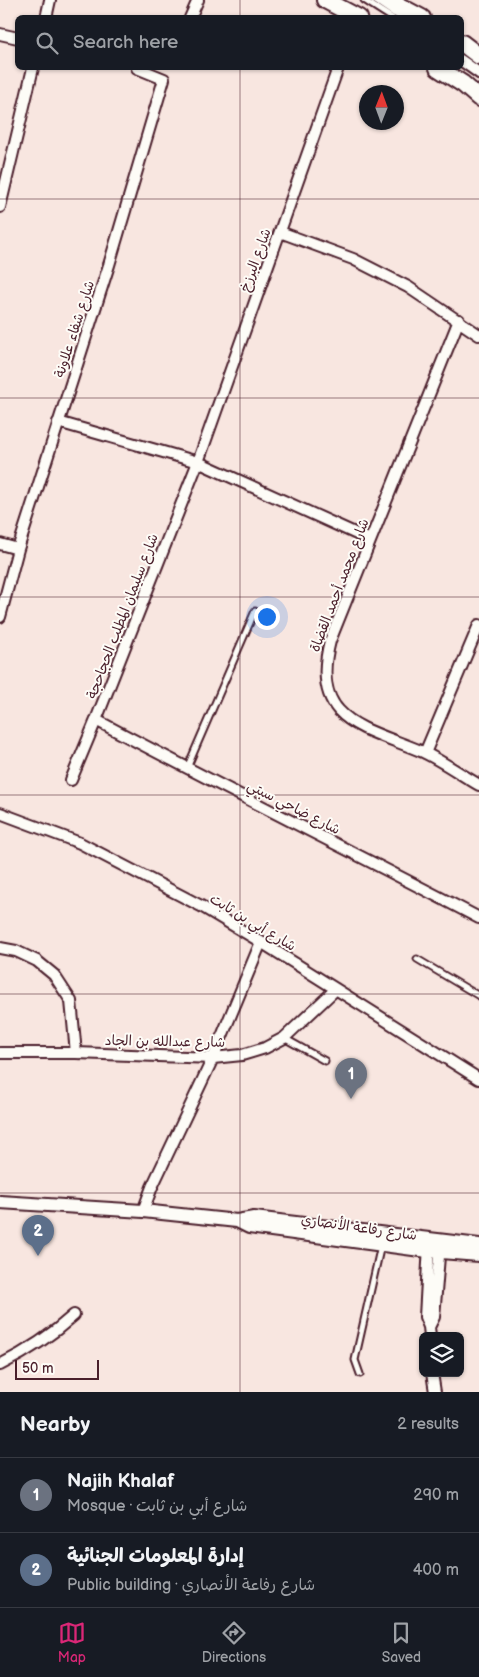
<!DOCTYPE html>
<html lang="en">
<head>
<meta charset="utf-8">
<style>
	body { margin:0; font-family:"Balsamiq Sans","Playpen Sans Arabic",sans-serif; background:#242831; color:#f1f3f6 }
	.controls { position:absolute; right:15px; bottom:15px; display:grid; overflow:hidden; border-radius:8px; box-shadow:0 1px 4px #0004 }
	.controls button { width:45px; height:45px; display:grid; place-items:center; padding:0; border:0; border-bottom:1px solid #363941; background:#171b24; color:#f1f3f6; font:25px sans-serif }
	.compass { position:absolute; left:359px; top:85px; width:45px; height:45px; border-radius:50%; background:#171b24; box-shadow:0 1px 4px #0004; rotate:1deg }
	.scale { position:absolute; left:15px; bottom:12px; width:84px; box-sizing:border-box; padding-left:5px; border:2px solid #4a1f2b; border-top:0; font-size:14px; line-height:18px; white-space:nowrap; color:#4a1f2b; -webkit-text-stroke:4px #fdfcf7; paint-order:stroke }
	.you { position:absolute; left:266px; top:616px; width:18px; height:18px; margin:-12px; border:4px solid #fff; border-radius:50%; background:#1a73e8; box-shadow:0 0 0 8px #1a73e833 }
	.badge { display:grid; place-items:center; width:32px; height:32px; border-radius:50%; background:#db2777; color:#fff; font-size:16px; font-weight:700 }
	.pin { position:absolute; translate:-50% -41px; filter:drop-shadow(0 1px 2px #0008) }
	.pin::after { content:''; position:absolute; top:26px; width:18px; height:15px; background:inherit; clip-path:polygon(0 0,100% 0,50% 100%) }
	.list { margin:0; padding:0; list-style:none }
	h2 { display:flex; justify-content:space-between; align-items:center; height:65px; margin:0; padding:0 20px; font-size:21px }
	h2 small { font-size:16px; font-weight:400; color:#9ea1a6 }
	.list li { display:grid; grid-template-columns:32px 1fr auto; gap:15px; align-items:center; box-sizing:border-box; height:75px; padding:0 20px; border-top:1px solid #363941 }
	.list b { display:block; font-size:19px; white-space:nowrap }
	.list p { margin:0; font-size:16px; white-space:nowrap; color:#9ea1a6 }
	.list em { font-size:16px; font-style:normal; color:#9ea1a6 }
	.icon { flex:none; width:28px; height:28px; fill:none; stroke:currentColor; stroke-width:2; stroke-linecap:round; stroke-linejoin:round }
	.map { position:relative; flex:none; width:479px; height:1392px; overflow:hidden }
	.search { position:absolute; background:#171b24; box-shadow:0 1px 4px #0004; left:15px; right:15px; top:15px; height:55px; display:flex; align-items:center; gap:12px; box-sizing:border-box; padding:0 18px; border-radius:8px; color:#9ea1a6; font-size:19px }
	.sheet { height:215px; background:#171b24 }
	nav { display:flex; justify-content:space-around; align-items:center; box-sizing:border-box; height:70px; border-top:1px solid #363941; background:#171b24; font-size:14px; color:#9ea1a6 }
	nav a { display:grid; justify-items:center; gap:2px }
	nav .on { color:#db2777 }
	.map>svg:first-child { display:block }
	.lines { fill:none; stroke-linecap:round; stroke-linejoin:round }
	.service-casing { stroke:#4a1f2b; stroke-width:9 }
	.minor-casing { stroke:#4a1f2b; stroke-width:14 }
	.tertiary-casing { stroke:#4a1f2b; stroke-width:16 }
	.primary-casing { stroke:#4a1f2b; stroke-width:20 }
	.service { stroke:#fdfcf7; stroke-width:5 }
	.minor { stroke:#fdfcf7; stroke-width:10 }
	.tertiary { stroke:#fdfcf7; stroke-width:12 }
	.primary { stroke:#fdfcf7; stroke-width:16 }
	.grid { fill:none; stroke:#4a1f2b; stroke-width:1; stroke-opacity:0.55 }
	.labels { text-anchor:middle; stroke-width:4; stroke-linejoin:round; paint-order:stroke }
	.street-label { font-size:14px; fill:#4a1f2b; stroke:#fdfcf7 }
</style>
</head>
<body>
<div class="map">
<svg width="479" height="1392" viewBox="0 0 479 1392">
	<rect width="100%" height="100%" fill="#f8e6e0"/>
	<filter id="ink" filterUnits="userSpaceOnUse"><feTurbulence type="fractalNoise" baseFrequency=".02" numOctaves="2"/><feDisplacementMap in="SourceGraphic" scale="10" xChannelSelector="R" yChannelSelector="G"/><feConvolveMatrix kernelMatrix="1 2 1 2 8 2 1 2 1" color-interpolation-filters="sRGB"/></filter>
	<g filter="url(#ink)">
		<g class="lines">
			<defs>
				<path id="service" d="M364,0l28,18
					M374,0l27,18
					M462,58l17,12
					M462,64l17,12
					M187,768l68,-157
					M417,959l62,37
					M284,1038l41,23
					M360,1374l-5,-14 26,-115"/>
				<path id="minor" d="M46,18l4,-18
					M190,18l8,-18
					M0,34l18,4
					M0,207l33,-139
					M280,232l73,27 55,28 71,48
					M459,320l-129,321c-21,81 34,86 93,111 19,9 37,22 56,33
					M58,422l140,40 172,78
					M0,544l18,5
					M0,617l18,-68 91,-284 55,-186 -27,-11
					M96,720c127,68 256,131 383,198
					M425,753l54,-128
					M71,780l25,-60 102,-258 140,-394
					M0,813l80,30 121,63 60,36 218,137
					M0,948l16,3 21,10 17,14 17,26 5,52
					M0,1053h76l137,5 29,-3 23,-7 19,-10 52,-49
					M143,1211l9,-24 61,-129 48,-116
					M429,1245l-4,72 4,10 1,9
					M429,1327l5,-10 6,-73
					M0,1365c26,-13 52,-30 74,-50
					M432,1373l3,19"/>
				<path id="tertiary" d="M0,1202l143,9 94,10 17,-3 225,27
					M237,1221l12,6 179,24 51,4"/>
				<path id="primary" d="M325,0l34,18
					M388,0l34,18
					M462,43l17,13
					M438,68l25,16 16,14"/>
			</defs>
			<!-- service casing -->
			<use href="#service" class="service-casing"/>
			<!-- minor casing -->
			<use href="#minor" class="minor-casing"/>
			<!-- tertiary casing -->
			<use href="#tertiary" class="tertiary-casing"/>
			<!-- primary casing -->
			<use href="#primary" class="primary-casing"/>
			<!-- service -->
			<use href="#service" class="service"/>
			<!-- minor -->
			<use href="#minor" class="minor"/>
			<!-- tertiary -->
			<use href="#tertiary" class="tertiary"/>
			<!-- primary -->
			<use href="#primary" class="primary"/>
		</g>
	</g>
	<!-- grid -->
	<path class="grid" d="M240,0v18M240,68v1324M0,199h479M0,398h479M0,597h479M0,795h479M0,994h479M0,1193h479"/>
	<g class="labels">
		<!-- street labels -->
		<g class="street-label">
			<text transform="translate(255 260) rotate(-70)" y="5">شارع البرزخ</text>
			<text transform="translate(74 329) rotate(-72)" y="5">شارع شفاء علاونة</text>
			<text transform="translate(339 585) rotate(-69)" y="5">شارع محمد أحمد القضاة</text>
			<text transform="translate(122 616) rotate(-69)" y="5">شارع سليمان المطلب الحجاحجة</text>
			<text transform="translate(294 807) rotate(27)" y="5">شارع ضاحي سبتي</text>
			<text transform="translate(253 922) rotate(31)" y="5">شارع أبي بن ثابت</text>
			<text transform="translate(165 1041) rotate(1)" y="5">شارع عبدالله بن الجاد</text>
			<text transform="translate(359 1227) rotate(8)" y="5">شارع رفاعة الأنصاري</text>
		</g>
	</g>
</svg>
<div class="controls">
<button><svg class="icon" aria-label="layers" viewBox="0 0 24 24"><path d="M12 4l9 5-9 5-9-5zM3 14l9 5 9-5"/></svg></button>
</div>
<svg class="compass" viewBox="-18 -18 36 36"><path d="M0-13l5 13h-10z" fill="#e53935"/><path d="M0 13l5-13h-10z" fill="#9ea1a6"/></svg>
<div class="scale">50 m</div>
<div class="you"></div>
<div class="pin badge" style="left:351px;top:1099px;background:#6b7280">1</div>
<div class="pin badge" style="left:38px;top:1256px;background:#5c6f8a">2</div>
<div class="search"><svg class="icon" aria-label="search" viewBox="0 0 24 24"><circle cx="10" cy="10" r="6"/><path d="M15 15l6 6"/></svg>Search here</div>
</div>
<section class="sheet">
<h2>Nearby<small>2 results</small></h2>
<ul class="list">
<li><span class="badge" style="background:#6b7280">1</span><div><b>Najih Khalaf</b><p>Mosque · شارع أبي بن ثابت</p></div><em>290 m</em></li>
<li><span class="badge" style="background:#5c6f8a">2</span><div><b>إدارة المعلومات الجنائية</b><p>Public building · شارع رفاعة الأنصاري</p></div><em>400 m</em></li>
</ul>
</section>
<nav>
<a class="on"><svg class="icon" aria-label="map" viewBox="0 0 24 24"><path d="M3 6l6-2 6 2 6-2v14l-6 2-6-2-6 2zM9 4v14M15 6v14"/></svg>Map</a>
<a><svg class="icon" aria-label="directions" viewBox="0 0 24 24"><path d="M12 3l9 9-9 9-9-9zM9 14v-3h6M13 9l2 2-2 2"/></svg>Directions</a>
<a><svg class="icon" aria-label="saved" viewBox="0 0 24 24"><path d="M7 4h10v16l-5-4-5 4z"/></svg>Saved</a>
</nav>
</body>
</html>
